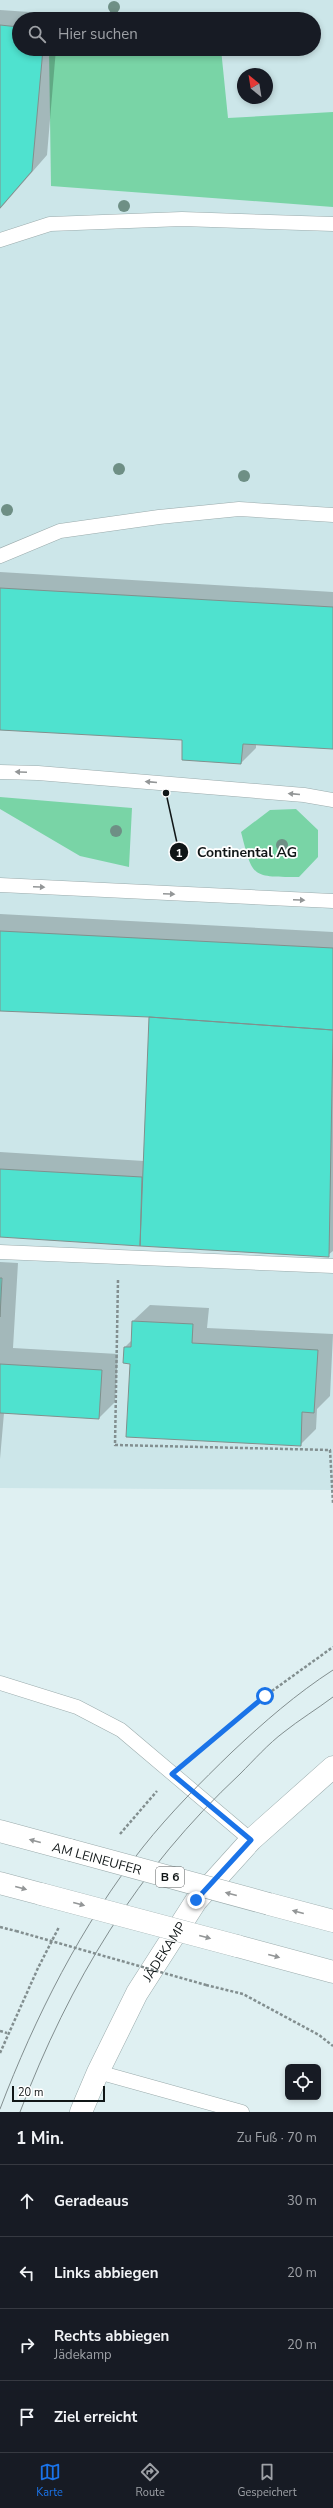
<!DOCTYPE html>
<html lang="de">
<head>
<meta charset="utf-8">
<style>
	body { margin:0; font-family:"Nunito Sans",sans-serif; background:#20242c; color:#f1f3f6 }
	.controls { position:absolute; right:12px; bottom:12px; display:grid; overflow:hidden; border-radius:6px; box-shadow:0 2px 6px #0003 }
	.controls button { width:36px; height:36px; display:grid; place-items:center; padding:0; border:0; border-bottom:1px solid #363941; background:#171b24; color:#f1f3f6; font:20px sans-serif }
	.compass { position:absolute; left:237px; top:68px; width:36px; height:36px; border-radius:50%; background:#171b24; box-shadow:0 2px 6px #0003; rotate:330deg }
	.scale { position:absolute; left:12px; bottom:10px; width:93px; box-sizing:border-box; padding-left:4px; border:2px solid #101617; border-top:0; font-size:11px; line-height:14px; white-space:nowrap; color:#101617; -webkit-text-stroke:3px #fff; paint-order:stroke }
	.stop { position:absolute; width:12px; height:12px; margin:-9px; border:3px solid #1a73e8; border-radius:50%; background:#fff }
	.stop.end { background:#1a73e8; border-color:#fff; box-shadow:0 1px 4px #0008 }
	.list { margin:0; padding:0; list-style:none }
	h2 { display:flex; justify-content:space-between; align-items:center; height:52px; margin:0; padding:0 16px; font-size:17px }
	h2 small { font-size:13px; font-weight:400; color:#9ea1a6 }
	.list li { display:grid; grid-template-columns:26px 1fr auto; gap:12px; align-items:center; box-sizing:border-box; height:72px; padding:0 16px; border-top:1px solid #363941 }
	.list b { display:block; font-size:15px; white-space:nowrap }
	.list p { margin:0; font-size:13px; white-space:nowrap; color:#9ea1a6 }
	.list em { font-size:13px; font-style:normal; color:#9ea1a6 }
	.icon { flex:none; width:22px; height:22px; fill:none; stroke:currentColor; stroke-width:2; stroke-linecap:round; stroke-linejoin:round }
	.map { position:relative; flex:none; width:333px; height:2112px; overflow:hidden }
	.search { position:absolute; background:#171b24; box-shadow:0 2px 6px #0003; left:12px; right:12px; top:12px; height:44px; display:flex; align-items:center; gap:10px; box-sizing:border-box; padding:0 14px; border-radius:22px; color:#9ea1a6; font-size:15px }
	.sheet { height:340px; background:#171b24 }
	nav { display:flex; justify-content:space-around; align-items:center; box-sizing:border-box; height:56px; border-top:1px solid #363941; background:#171b24; font-size:11px; color:#9ea1a6 }
	nav a { display:grid; justify-items:center; gap:2px }
	nav .on { color:#1a73e8 }
	.map>svg:first-child { display:block }
	.built { fill:#cce6e9; fill-rule:evenodd }
	.green { fill:#79d4a6 }
	.shadow { fill:#0003 }
	.building { fill:#4fe2cf; stroke:#81908d }
	.lines { fill:none; stroke-linecap:round; stroke-linejoin:round }
	.service-casing { stroke:#9babac; stroke-width:15 }
	.tertiary-casing { stroke:#9babac; stroke-width:23 }
	.trunk-casing { stroke:#9babac; stroke-width:23 }
	.path { stroke:#828e8f; stroke-width:2.5; stroke-dasharray:3 2; stroke-linecap:butt }
	.service { stroke:#fff; stroke-width:14 }
	.tertiary { stroke:#fff; stroke-width:22 }
	.trunk { stroke:#fff; stroke-width:22 }
	.tram { stroke:#828e8f; stroke-width:1 }
	.trunk-bridge-casing { stroke:#9babac; stroke-width:23; stroke-linecap:butt }
	.path-bridge { stroke:#828e8f; stroke-width:2.5; stroke-dasharray:3 2; stroke-linecap:butt }
	.trunk-bridge { stroke:#fff; stroke-width:22 }
	.tree { fill:#6e8f85 }
	.oneway { fill:#939697 }
	.route { stroke:#1a73e8; stroke-width:5 }
	.labels { text-anchor:middle; stroke-width:3.5; stroke-linejoin:round; paint-order:stroke }
	.shield { fill:#fff; stroke:#585c5d; stroke-width:1 }
	.shield-label { font-size:12px; font-weight:bold; fill:#101617 }
	.street-label { font-size:13px; fill:#101617; stroke:#fff }
	.leader { fill:none; stroke:#101617; stroke-width:1.5 }
	.callout-dot { fill:#101617; stroke:#fff; stroke-width:1.5 }
	.mark-label { font-size:12px; text-anchor:middle; font-weight:bold; fill:#fff }
	.callout-label { font-size:14px; text-anchor:middle; font-weight:bold; fill:#101617; stroke:#fff; stroke-width:3.5; stroke-linejoin:round; paint-order:stroke }
</style>
</head>
<body>
<div class="map">
<svg width="333" height="2112" viewBox="0 0 333 2112">
	<rect width="100%" height="100%" fill="#dff0f2"/>
	<!-- built -->
	<path class="built" d="M0,0h333v1490l-333,-2zM19,19h295v30h-295zM243,74h24v24h-24z"/>
	<!-- green -->
	<path class="green" d="M49,49h172l7,69 105,-6v95l-282,-21z
		M0,797l132,11 -3,59 -49,-11 -80,-47z
		M296,809l22,21v27l-19,20c-48,0 -46,1 -58,-45l29,-22z"/>
	<!-- shadow -->
	<path class="shadow" d="M0,10l59,4 -1,5h-39v30h37l-9,106 -47,54z
		M0,572l333,20v156l-77,-4v4l-15,15 -58,-24 -183,-10z
		M0,914l333,18v319l-5,4 -328,-19v-84l144,9 6,-145 -150,-6z
		M0,1262l18,1 -5,85 105,6 -3,48 -16,16 -95,-5 -4,46z
		M150,1305l59,3 -2,20 126,6 -3,62 -13,13 -1,20 -16,16 -169,-82 -6,-16 8,-8v-18z"/>
	<!-- building -->
	<path class="building" d="M0,25l19,2v22h24l-11,122 -32,37z
		M0,588l333,19v142l-90,-5 -2,20 -59,-4v-20l-182,-10z
		M0,931l333,17v82l-184,-13 -149,-6z
		M149,1017l184,13 -4,227 -189,-11z
		M0,1169l142,8 -2,69 -140,-9z
		M0,1278h2l-2,39z
		M132,1321l61,3 -1,19 126,7 -4,63 -12,-1 -1,34 -175,-9 4,-73 -7,-1 1,-16h7z
		M0,1364l102,6 -3,49 -99,-6z"/>
	<g class="lines">
		<defs>
			<path id="service" d="M0,240l50,-16 132,-5 151,5
				M0,556l60,-25 99,-14 80,-8 94,6
				M0,772l38,1 266,22 29,5
				M0,885l333,16
				M0,1252l333,14
				M0,1683l77,24 44,23 130,110
				M98,2072l144,40"/>
			<g id="tertiary">
				<path id="s1" d="M81,2112l17,-40 39,-79 59,-92 55,-61 82,-73"/>
			</g>
			<path id="trunk" d="M0,1831l70,19
				M0,1883l41,11
				M269,1904l64,17
				M237,1946l96,26"/>
		</defs>
		<!-- service casing -->
		<use href="#service" class="service-casing"/>
		<!-- tertiary casing -->
		<use href="#tertiary" class="tertiary-casing"/>
		<!-- trunk casing -->
		<use href="#trunk" class="trunk-casing"/>
		<!-- path -->
		<path class="path" d="M118,1280l-3,165 215,5 3,53
			M191,1758l74,-62 68,-49
			M120,1834l37,-43
			M0,1927l16,4
			M206,1985l37,9 76,41 14,11
			M0,2031l7,2
			M0,2053l38,-85 21,-41"/>
		<!-- service -->
		<use href="#service" class="service"/>
		<!-- tertiary -->
		<use href="#tertiary" class="tertiary"/>
		<!-- trunk -->
		<use href="#trunk" class="trunk"/>
		<!-- tram -->
		<path class="tram" d="M0,2109c35,-92 82,-185 143,-262 27,-34 58,-65 89,-95 32,-30 64,-58 101,-82
			M20,2112c50,-131 117,-242 220,-338 14,-14 28,-30 44,-42 15,-12 33,-23 49,-35"/>
		<defs>
			<path id="trunk-bridge" d="M70,1850l199,54
				M41,1894l196,52"/>
		</defs>
		<!-- trunk-bridge casing -->
		<use href="#trunk-bridge" class="trunk-bridge-casing"/>
		<!-- path-bridge -->
		<path class="path-bridge" d="M16,1931l190,54"/>
		<!-- trunk-bridge -->
		<use href="#trunk-bridge" class="trunk-bridge"/>
	</g>
	<!-- trees -->
	<g class="tree">
		<circle cx="114" cy="7" r="6"/>
		<circle cx="124" cy="206" r="6"/>
		<circle cx="119" cy="469" r="6"/>
		<circle cx="244" cy="476" r="6"/>
		<circle cx="7" cy="510" r="6"/>
		<circle cx="116" cy="831" r="6"/>
		<circle cx="282" cy="845" r="6"/>
	</g>
	<!-- one-way arrows -->
	<defs><path id="oneway-solid" d="M-6-.8H1V-3.2L6.5 0L1 3.2V.8H-6Z"/></defs>
	<g class="oneway">
		<use href="#oneway-solid" transform="translate(21 772) rotate(-178)"/>
		<use href="#oneway-solid" transform="translate(151 782) rotate(-175)"/>
		<use href="#oneway-solid" transform="translate(294 794) rotate(-175)"/>
		<use href="#oneway-solid" transform="translate(39 887) rotate(3)"/>
		<use href="#oneway-solid" transform="translate(169 894) rotate(3)"/>
		<use href="#oneway-solid" transform="translate(299 900) rotate(2)"/>
		<use href="#oneway-solid" transform="translate(35 1841) rotate(-165)"/>
		<use href="#oneway-solid" transform="translate(21 1888) rotate(15)"/>
		<use href="#oneway-solid" transform="translate(231 1894) rotate(-165)"/>
		<use href="#oneway-solid" transform="translate(79 1904) rotate(15)"/>
		<use href="#oneway-solid" transform="translate(298 1912) rotate(-165)"/>
		<use href="#oneway-solid" transform="translate(205 1937) rotate(15)"/>
		<use href="#oneway-solid" transform="translate(274 1956) rotate(15)"/>
	</g>
	<g class="lines">
		<!-- route -->
		<path class="route" d="M196,1900l55,-60 -79,-66 93,-78"/>
	</g>
	<g class="labels">
		<!-- shield labels -->
		<rect class="shield" x="156" y="1867" width="28" height="20" rx="3"/>
		<g class="shield-label">
			<text x="170" y="1881">B 6</text>
		</g>
		<!-- street labels -->
		<g class="street-label">
			<text transform="translate(97 1858) rotate(15)" y="5">AM LEINEUFER</text>
			<text dy="5" stroke="none"><textPath href="#s1" startOffset="181">JÄDEKAMP</textPath></text>
		</g>
	</g>
	<!-- callouts -->
	<path class="leader" d="M166 793L179 852"/>
	<g class="callout-dot">
		<circle cx="166" cy="793" r="4"/>
		<circle cx="179" cy="852" r="10"/>
	</g>
	<g class="mark-label">
		<text x="179" y="857">1</text>
	</g>
	<g class="callout-label">
		<text x="247" y="857">Continental AG</text>
	</g>
</svg>
<div class="controls">
<button><svg class="icon" aria-label="locate" viewBox="0 0 24 24"><circle cx="12" cy="12" r="6"/><path d="M12 2v4M12 18v4M2 12h4M18 12h4"/></svg></button>
</div>
<svg class="compass" viewBox="-18 -18 36 36"><path d="M0-13l5 13h-10z" fill="#e53935"/><path d="M0 13l5-13h-10z" fill="#9ea1a6"/></svg>
<div class="scale">20 m</div>
<div class="stop" style="left:265px;top:1696px"></div>
<div class="stop end" style="left:196px;top:1900px"></div>
<div class="search"><svg class="icon" aria-label="search" viewBox="0 0 24 24"><circle cx="10" cy="10" r="6"/><path d="M15 15l6 6"/></svg>Hier suchen</div>
</div>
<section class="sheet">
<h2>1 Min.<small>Zu Fuß · 70 m</small></h2>
<ul class="list">
<li><svg class="icon" aria-label="ahead" viewBox="0 0 24 24"><path d="M12 20V5M6 11l6-6 6 6"/></svg><div><b>Geradeaus</b></div><em>30 m</em></li>
<li><svg class="icon" aria-label="left" viewBox="0 0 24 24"><path d="M17 20v-9H6M10 6l-5 5 5 5"/></svg><div><b>Links abbiegen</b></div><em>20 m</em></li>
<li><svg class="icon" aria-label="right" viewBox="0 0 24 24"><path d="M7 20v-9h11M14 6l5 5-5 5"/></svg><div><b>Rechts abbiegen</b><p>Jädekamp</p></div><em>20 m</em></li>
<li><svg class="icon" aria-label="arrive" viewBox="0 0 24 24"><path d="M6 21V4h12l-3 4 3 4H6"/></svg><div><b>Ziel erreicht</b></div></li>
</ul>
</section>
<nav>
<a class="on"><svg class="icon" aria-label="map" viewBox="0 0 24 24"><path d="M3 6l6-2 6 2 6-2v14l-6 2-6-2-6 2zM9 4v14M15 6v14"/></svg>Karte</a>
<a><svg class="icon" aria-label="directions" viewBox="0 0 24 24"><path d="M12 3l9 9-9 9-9-9zM9 14v-3h6M13 9l2 2-2 2"/></svg>Route</a>
<a><svg class="icon" aria-label="saved" viewBox="0 0 24 24"><path d="M7 4h10v16l-5-4-5 4z"/></svg>Gespeichert</a>
</nav>
</body>
</html>
